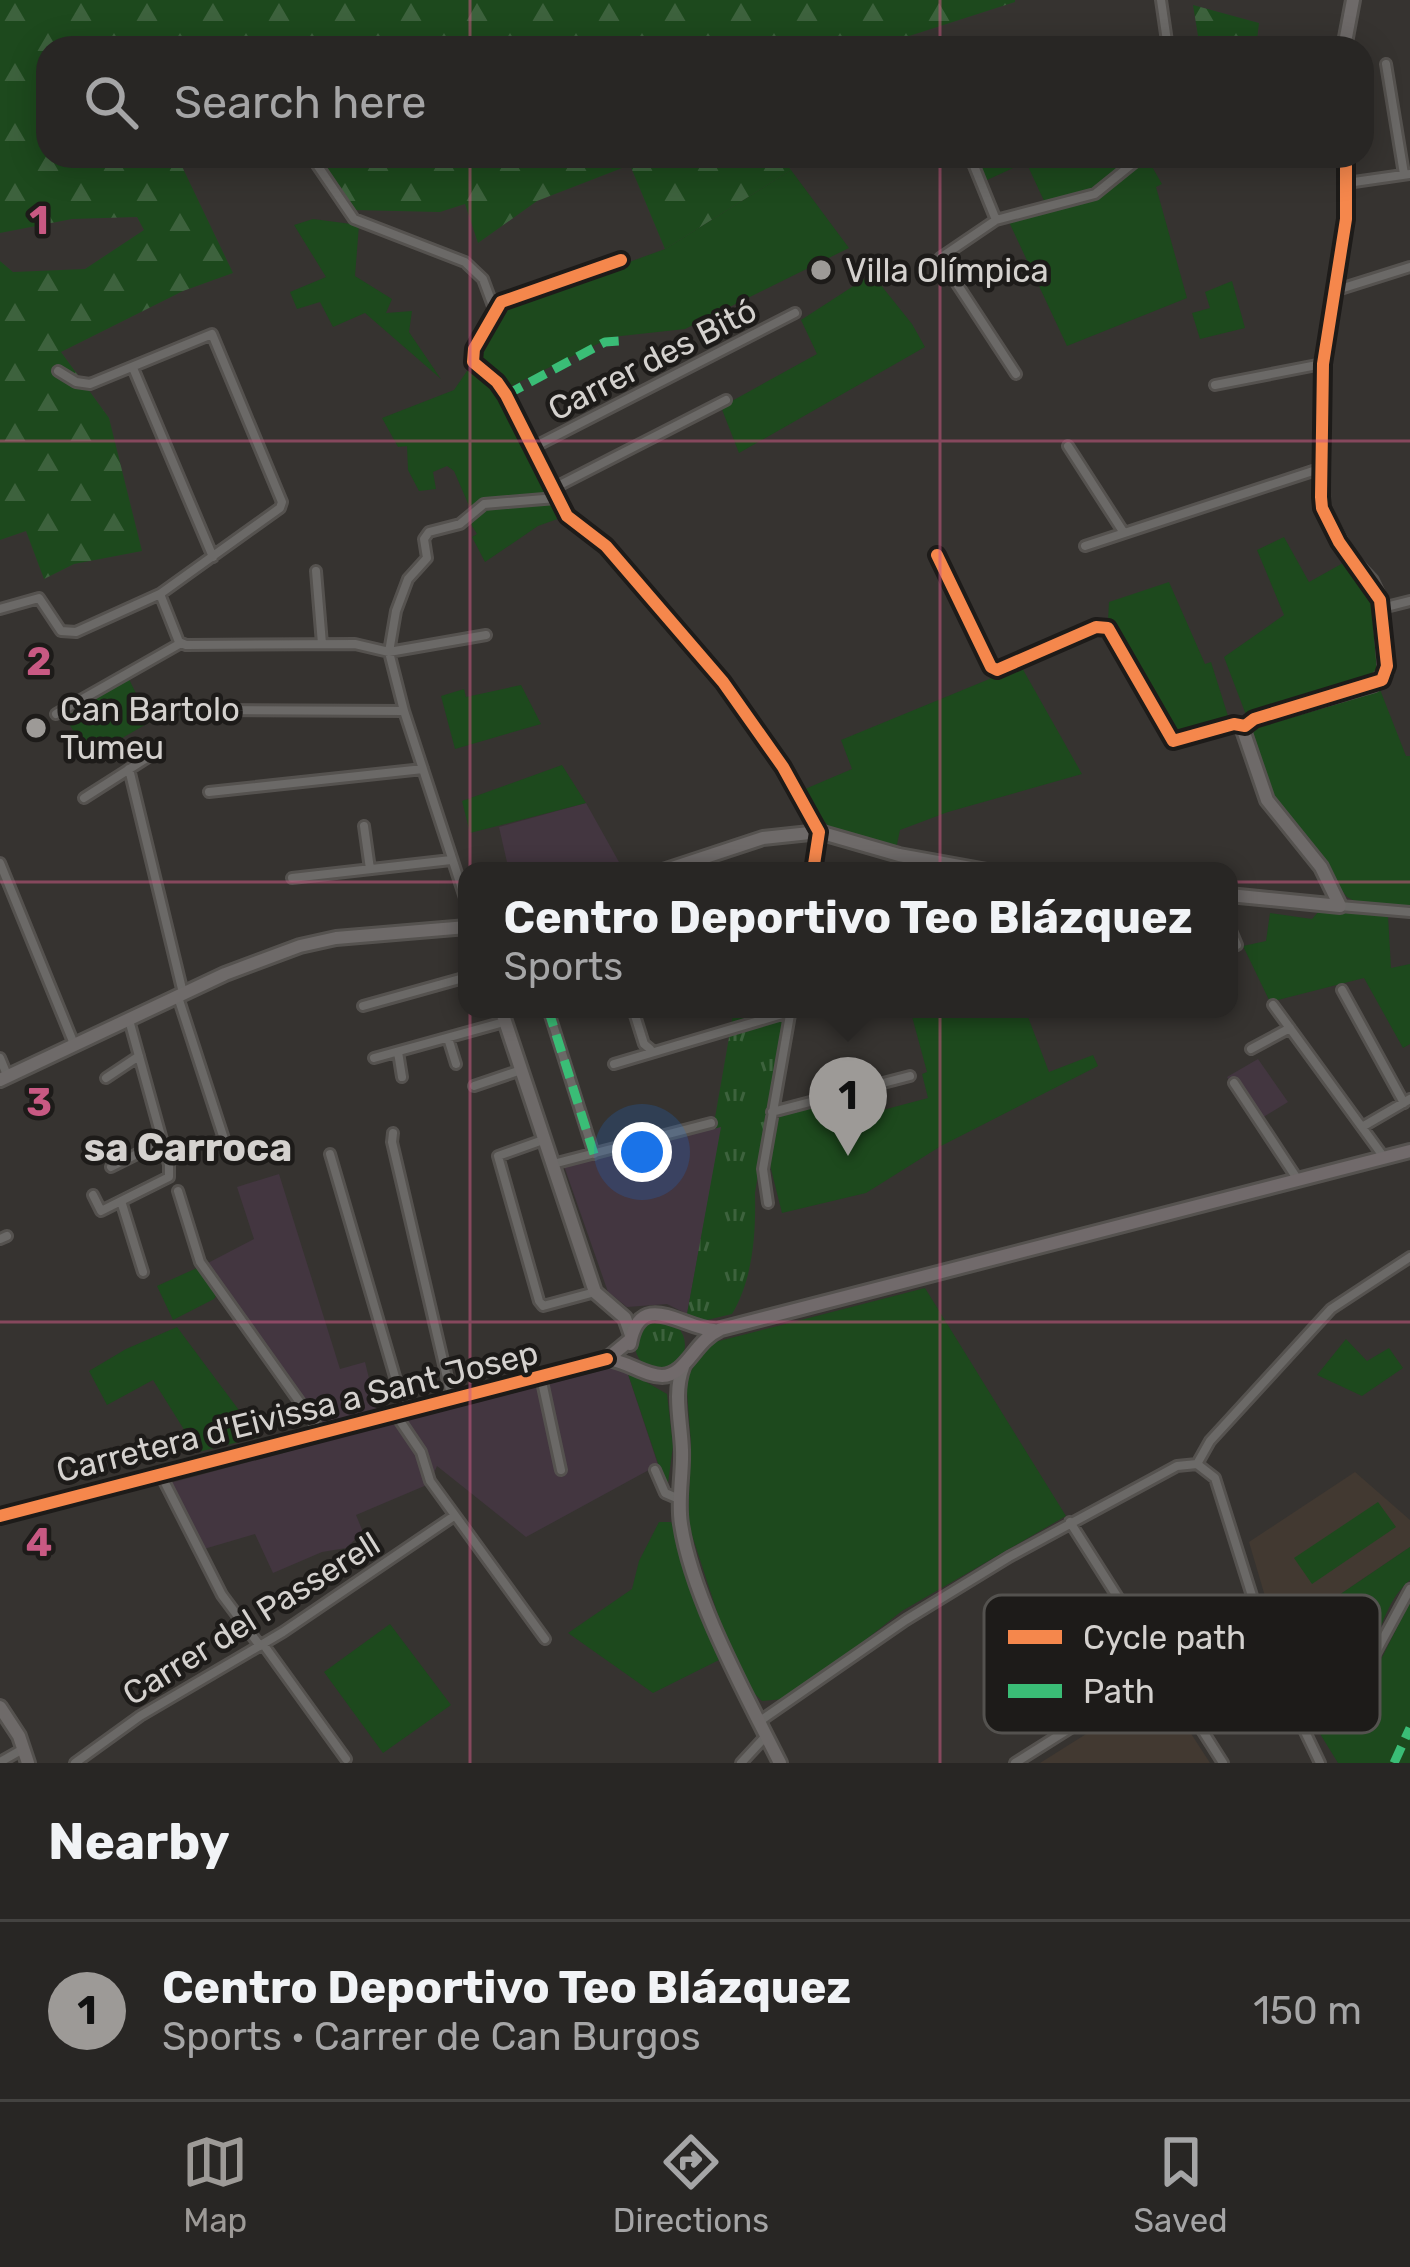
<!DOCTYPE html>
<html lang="en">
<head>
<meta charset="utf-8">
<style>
	body { margin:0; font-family:Rubik,sans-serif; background:#343231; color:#f1f3f6 }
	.you { position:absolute; left:642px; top:1152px; width:42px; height:42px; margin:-30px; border:9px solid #fff; border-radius:50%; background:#1a73e8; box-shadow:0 0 0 18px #1a73e833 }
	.badge { display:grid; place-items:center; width:78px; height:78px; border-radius:50%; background:#9d9a97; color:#111; font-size:39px; font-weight:700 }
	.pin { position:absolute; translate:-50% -99px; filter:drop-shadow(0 3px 6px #0008) }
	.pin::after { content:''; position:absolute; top:63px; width:42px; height:36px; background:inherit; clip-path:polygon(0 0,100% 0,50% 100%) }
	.popup { position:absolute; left:458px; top:862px; width:780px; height:156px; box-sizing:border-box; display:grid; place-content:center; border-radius:24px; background:#282624; filter:drop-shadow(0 3px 9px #0005); font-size:39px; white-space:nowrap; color:#a5a5a6 }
	.popup b { font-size:45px; color:#f1f3f6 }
	.popup::after { content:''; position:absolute; left:50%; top:100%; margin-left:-24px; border:24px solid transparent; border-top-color:#282624 }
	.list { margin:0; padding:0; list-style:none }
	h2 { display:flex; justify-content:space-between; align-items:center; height:156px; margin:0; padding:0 48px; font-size:51px }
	h2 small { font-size:39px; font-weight:400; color:#a5a5a6 }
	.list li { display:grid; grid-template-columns:78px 1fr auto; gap:36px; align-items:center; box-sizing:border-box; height:180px; padding:0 48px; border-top:3px solid #444341 }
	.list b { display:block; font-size:45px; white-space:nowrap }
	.list p { margin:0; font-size:39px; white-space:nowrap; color:#a5a5a6 }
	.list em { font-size:39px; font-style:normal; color:#a5a5a6 }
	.icon { flex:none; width:66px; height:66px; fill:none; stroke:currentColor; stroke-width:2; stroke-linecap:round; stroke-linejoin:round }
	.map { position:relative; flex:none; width:1410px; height:1763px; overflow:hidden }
	.search { position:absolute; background:#282624; box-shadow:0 6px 30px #0003; left:36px; right:36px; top:36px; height:132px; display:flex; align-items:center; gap:30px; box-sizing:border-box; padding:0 42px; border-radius:36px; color:#a5a5a6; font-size:45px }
	.sheet { height:336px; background:#282624 }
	nav { display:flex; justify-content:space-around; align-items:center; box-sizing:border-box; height:168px; border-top:3px solid #444341; background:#282624; font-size:33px; color:#a5a5a6 }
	nav a { display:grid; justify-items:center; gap:6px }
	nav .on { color:#9d9a97 }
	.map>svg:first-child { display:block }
	.commercial { fill:#433640 }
	.built { fill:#423931 }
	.grass { fill:#1d491d }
	.forest { fill:url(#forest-firs) }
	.park { fill:url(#park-tufts) }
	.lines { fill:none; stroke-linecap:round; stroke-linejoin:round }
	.street-casing { stroke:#55524f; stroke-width:14 }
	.secondary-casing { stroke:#55524f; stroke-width:18 }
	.primary-casing { stroke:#55524f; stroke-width:18 }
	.street { stroke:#6b6967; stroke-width:8 }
	.secondary { stroke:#6e6a69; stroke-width:12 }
	.primary { stroke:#716a6b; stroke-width:12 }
	.quiet { stroke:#3abd76; stroke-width:9; stroke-dasharray:18 9; stroke-linecap:butt }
	.cycleway-casing { stroke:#1d1b19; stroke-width:20 }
	.cycleway { stroke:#f5874c; stroke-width:12 }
	.grid { fill:none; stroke:#c85983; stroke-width:3; stroke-opacity:0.55 }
	.poi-dot { fill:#9d9a97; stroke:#1d1b19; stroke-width:4.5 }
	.labels { text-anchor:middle; stroke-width:9; stroke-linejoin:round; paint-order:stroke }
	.poi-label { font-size:33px; fill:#d4d1ce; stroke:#1d1b19; text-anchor:start }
	.street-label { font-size:33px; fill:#d4d1ce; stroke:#1d1b19 }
	.quarter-label { font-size:39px; font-weight:bold; fill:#d4d1ce; stroke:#1d1b19 }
	.key { fill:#1d1b19; stroke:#54524f; stroke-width:3 }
	.key-label { font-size:33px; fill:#d4d1ce }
	.grid-label { font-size:39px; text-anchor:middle; font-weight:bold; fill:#c85983; stroke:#1d1b19; stroke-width:9; stroke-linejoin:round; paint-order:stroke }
</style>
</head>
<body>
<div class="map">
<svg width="1410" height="1763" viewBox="0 0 1410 1763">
	<defs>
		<pattern id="forest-firs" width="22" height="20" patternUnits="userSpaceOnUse" patternTransform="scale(3)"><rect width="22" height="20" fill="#1d491d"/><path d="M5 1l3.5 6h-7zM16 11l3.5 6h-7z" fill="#3d623d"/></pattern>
		<pattern id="park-tufts" width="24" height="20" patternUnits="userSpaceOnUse" patternTransform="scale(3)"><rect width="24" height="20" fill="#1d491d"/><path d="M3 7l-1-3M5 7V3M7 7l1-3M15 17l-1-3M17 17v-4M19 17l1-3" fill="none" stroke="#3d623d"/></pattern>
	</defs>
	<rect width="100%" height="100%" fill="#363330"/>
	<!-- commercial -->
	<path class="commercial" d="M586,803l38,68h-115l-10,-44z
		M1258,1059l30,43 -33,20 -28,-45z
		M722,1126l-35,188 -20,-10 -40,3 -19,-15 -44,-126z
		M279,1174l61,195 25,-7 16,65 238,-61 8,5 31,94 -132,72 -89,-71 -8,18 -73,31 7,17 -17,16 -24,4 -49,21 -18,-39 -51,15 -34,-66 154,-41 -8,-25 -110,-153 48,-25 -17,-52z"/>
	<!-- built -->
	<path class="built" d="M1355,1472l55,48v27l-133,90 -28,-95z
		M1161,1687l49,76h-170z"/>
	<!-- grass -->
	<path class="grass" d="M975,156h159l-43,33 -46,14 -19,-41 -41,19z
		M1147,158l15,26 -6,3 31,111 -120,48 -58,-124 87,-22z
		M791,170l58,78 -164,81 -73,8 -103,50 -28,-29 24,-51 160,-58z
		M313,219l46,6 -4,51 37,23 -6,14 26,-2 -3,21 32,47 -76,-66 -32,14 -13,-25 -23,7 -7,-17 36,-15 -32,-52z
		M872,274l40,50 13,23 -186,106 -18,-46 96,-53 -16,-34z
		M1232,281l13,47 -45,11 -8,-26 18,-5 -5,-16z
		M473,370l22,15 56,108 -62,6 -19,9 -16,-37 -7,-5 -14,6 3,17 -17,2 -11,-21 -1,-24 -9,1 -16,-29 72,-28 13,-19z
		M542,501l14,2 7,14 -25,9 -53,36 -13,-25 5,-3 -8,-13c19,-20 47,-18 73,-20z
		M1284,537l25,45 36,-20c35,37 33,61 35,109l-10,8 -124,36 -22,-58 60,-42 -27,-65z
		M1169,582l36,82 6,-2 17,54 -4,5 -47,13 -69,-113 1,-19z
		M1021,666l61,108 -134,38 -48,18 -4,19 -64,-19 -34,-38 54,-23 -11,-29z
		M128,677l22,45 -59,34 -29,-42z
		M521,685l20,39 -86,25 -14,-53 23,-7 2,8z
		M1379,687l27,69h4v150l-50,-2 -13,-7 -77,-99 -21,-66 7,-8z
		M562,765l24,38 -116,30 -8,-32z
		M1319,911l69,5 3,52 19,-4v80l-7,4 -39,-70 -94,24 -27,-56 23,-5 4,-28 42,6z
		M910,1009h115l24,63 44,-17 5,11 -157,80 -75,47 -84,20 -12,-48 9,-48 74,-20 11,18 64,-17 -6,-24 5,-2z
		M199,1267l19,26 -4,6 -41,21 -16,-34z
		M925,1288l141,228 -164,95 -90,71 -28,17 -22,2 -11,-11 -31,-69 -32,-98 3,-79 -5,-65 18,-29 11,-8z
		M177,1327l82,110 -61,15 -45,-72 -46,25 -18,-34 37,-22z
		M1346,1339l21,22 22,-13 14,20 -41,28 -45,-21z
		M627,1371l40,23 6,52 -6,44z
		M1378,1502l18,25 -84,57 -18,-26z
		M659,1522h12l52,136 -70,35 -85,-60 64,-44 7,-28z
		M1410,1547v33c-26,22 -28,55 -47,83 -12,18 -37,27 -56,37l-7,-3 -23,-60z
		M1410,1602v161h-72l-24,-39 55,-41z
		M390,1624l61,81 -68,48 -59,-81z"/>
	<!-- forest -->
	<path class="forest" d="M0,0h1015v2l-143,46h-824v108h129l56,117 -50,18 -122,61 48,66 33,133 -68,13 -30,15 -18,-48 -26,9v-279l13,11 72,-3 59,-39 -7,-13 -65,2 -72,14z
		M1193,5l66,18 -3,25h-56z
		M315,156h464l12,14 -126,79 -35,-84 -93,36 -59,42 -13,-39 -25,8 -88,-2z"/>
	<!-- park -->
	<path class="park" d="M734,1009h50l-29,184c1,41 -2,86 -23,121l-29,7 -16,-7 34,-187 -8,2z
		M635 1345a25 25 0 1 1 50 0a25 25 0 1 1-50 0Z"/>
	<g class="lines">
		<defs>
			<path id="street" d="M1161,0l7,48
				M1386,64l18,110
				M311,156l43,63 111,43 18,17 13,35
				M861,156l1,3 18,-3
				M970,156l26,64
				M1347,183l63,-9
				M621,260l-120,42 -27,47 -1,13 24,20 9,13 61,121 39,30 117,136 60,85 36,65 -6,39
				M1337,290l73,-23
				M133,368l80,189
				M1016,374l-76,-116 56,-38 99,-26 47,-38
				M1215,385l107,-21
				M1068,446l56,87
				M532,448l263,-135
				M552,489l174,-89
				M1085,546l237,-78
				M937,555l54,112 6,3 99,-43 12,1 65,113 61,-17 11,2
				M316,571l6,73
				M160,594l19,48 7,3 169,-1 34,8 97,-17
				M1382,608l28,-7
				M0,609l39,-11 22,33 15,1 84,-38 120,-86 2,-6 -70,-168 -122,50 -14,-2 -18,-11
				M220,710l184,1
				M56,714l125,-71
				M129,769l54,224
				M209,792l214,-23
				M84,798l69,-44
				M364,826l6,43
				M0,863l74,181
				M292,878l159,-18
				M467,904l-63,-193 -15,-59 7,-41 12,-32 19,-21 -3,-19 5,-7 31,-8 24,-20 72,-6
				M1340,906l70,6
				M1229,926l8,19
				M1342,990l62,113
				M178,997l47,145
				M1273,1005l110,151
				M363,1006l104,-29
				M548,1009l46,145
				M633,1009l11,35 6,5
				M448,1038l8,26
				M1251,1049l39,-21
				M398,1052l4,25
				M0,1058l7,17
				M374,1058l130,-36
				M614,1064l185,-55
				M106,1078l33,-22
				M1234,1083l64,97
				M474,1086l47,-16
				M772,1112l138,-36
				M1362,1127l48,-28
				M393,1133l-1,9 60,257
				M543,1140l-45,16 41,145 4,5 52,-14
				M330,1154l75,257
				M553,1164l158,-41
				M111,1167l52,-26
				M178,1191l22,71 121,170
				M93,1195l8,16 68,-34v-12l-40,-145
				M121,1201l22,71
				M768,1203l-5,-34 28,-160
				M0,1239l7,-3
				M541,1377l20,93
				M396,1415l25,37 9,29 115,158
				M1197,1464l18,14 60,191 45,94
				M1197,1464l13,-23 121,-132 79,-52
				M655,1470l10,23 14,6
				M161,1475l61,120 38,51
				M1070,1522l153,241
				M263,1644l83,115
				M1296,1718l69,-46 45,-83
				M760,1721l146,-101 103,-63 168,-91 20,-2
				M0,1762l23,-13
				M75,1763l65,-47 143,-84 171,-116
				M741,1763l24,-26
				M1015,1763l149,-94"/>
			<path id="secondary" d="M1344,48l9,-48
				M663,871l100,-33 56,-6 80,23 88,16
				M1229,895l111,11 -19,-39 -54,-67 -24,-70 11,-11 120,-35 12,-12 -6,-72 -9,-19 -23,-25 -26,-48 1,-144 23,-145v-63
				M501,1009l94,283 30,26 6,17
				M0,1080l225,-106 75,-28 36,-8 131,-11
				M683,1367c-10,26 -2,55 -1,83 1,24 -5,49 -1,74 11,74 65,171 99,239
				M0,1707l19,29 9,27"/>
			<path id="primary" d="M630,1344c10,-57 53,-15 84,-14
				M607,1359c20,2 38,17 55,17 25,-1 32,-35 59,-47l689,-178
				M0,1516l607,-157 23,-19"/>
		</defs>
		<!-- street casing -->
		<use href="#street" class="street-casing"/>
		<!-- secondary casing -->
		<use href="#secondary" class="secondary-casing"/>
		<!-- primary casing -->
		<use href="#primary" class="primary-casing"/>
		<!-- street -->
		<use href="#street" class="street"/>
		<!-- secondary -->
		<use href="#secondary" class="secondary"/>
		<!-- primary -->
		<use href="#primary" class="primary"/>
		<!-- quiet -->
		<path class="quiet" d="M506,395l99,-53 15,-1
			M969,868l1,3
			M548,1009l46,145
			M1394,1763l16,-35"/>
		<defs>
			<path id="cycleway" d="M621,260l-120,42 -27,47 -1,13 24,20 9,13 61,121 39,30 117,136 60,85 36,65 -6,39
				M937,555l54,112 6,3 99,-43 12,1 65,113 61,-17 11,2 9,-7 128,-39 5,-14 -7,-66 -41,-58 -17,-34 -1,-11 2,-133 23,-145v-63
				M0,1516l607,-157"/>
		</defs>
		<!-- cycleway casing -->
		<use href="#cycleway" class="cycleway-casing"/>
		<!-- cycleway -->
		<use href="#cycleway" class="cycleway"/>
	</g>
	<!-- grid -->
	<path class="grid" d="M470,0v48M940,0v48M470,156v1607M940,156v1607M0,441h1410M0,882h1410M0,1322h1410"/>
	<!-- markers -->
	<g class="poi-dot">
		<circle cx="821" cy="270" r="12"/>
		<circle cx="36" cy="728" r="12"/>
	</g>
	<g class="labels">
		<!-- poi labels -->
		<g class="poi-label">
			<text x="845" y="282">Villa Olímpica</text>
			<text x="60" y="721">Can Bartolo<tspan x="60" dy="38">Tumeu</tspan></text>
		</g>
		<!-- street labels -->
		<g class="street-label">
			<text transform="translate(652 359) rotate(-27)" y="12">Carrer des Bitó</text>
			<text transform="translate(297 1411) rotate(-14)" y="12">Carretera d'Eivissa a Sant Josep</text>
			<text transform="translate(251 1618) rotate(-32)" y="12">Carrer del Passerell</text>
		</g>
		<!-- quarter labels -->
		<g class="quarter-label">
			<text x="188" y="1161">sa Carroca</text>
		</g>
	</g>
	<!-- legend -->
	<rect x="984" y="1595" width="396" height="138" rx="18" class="key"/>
	<rect x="1008" y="1630" width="54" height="14" fill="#f5874c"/>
	<rect x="1008" y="1684" width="54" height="14" fill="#3abd76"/>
	<g class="key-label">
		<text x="1083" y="1649">Cycle path</text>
		<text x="1083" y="1703">Path</text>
	</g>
	<g class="grid-label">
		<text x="39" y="234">1</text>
		<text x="39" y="675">2</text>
		<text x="39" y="1116">3</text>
		<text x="39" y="1556">4</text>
	</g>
</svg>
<div class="you"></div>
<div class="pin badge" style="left:848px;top:1156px">1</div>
<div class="popup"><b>Centro Deportivo Teo Blázquez</b>Sports</div>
<div class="search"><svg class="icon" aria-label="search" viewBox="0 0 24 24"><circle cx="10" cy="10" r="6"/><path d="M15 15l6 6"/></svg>Search here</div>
</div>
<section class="sheet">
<h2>Nearby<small></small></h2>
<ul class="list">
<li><span class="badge">1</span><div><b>Centro Deportivo Teo Blázquez</b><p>Sports · Carrer de Can Burgos</p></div><em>150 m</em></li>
</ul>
</section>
<nav>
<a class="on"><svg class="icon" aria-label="map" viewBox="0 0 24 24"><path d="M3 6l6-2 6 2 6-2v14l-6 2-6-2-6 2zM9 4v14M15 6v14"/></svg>Map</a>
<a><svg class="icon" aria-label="directions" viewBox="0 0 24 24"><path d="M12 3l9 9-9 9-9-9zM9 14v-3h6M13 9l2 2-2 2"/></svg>Directions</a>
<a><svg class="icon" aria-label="saved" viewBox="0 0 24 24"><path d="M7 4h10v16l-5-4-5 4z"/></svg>Saved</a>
</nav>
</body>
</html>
